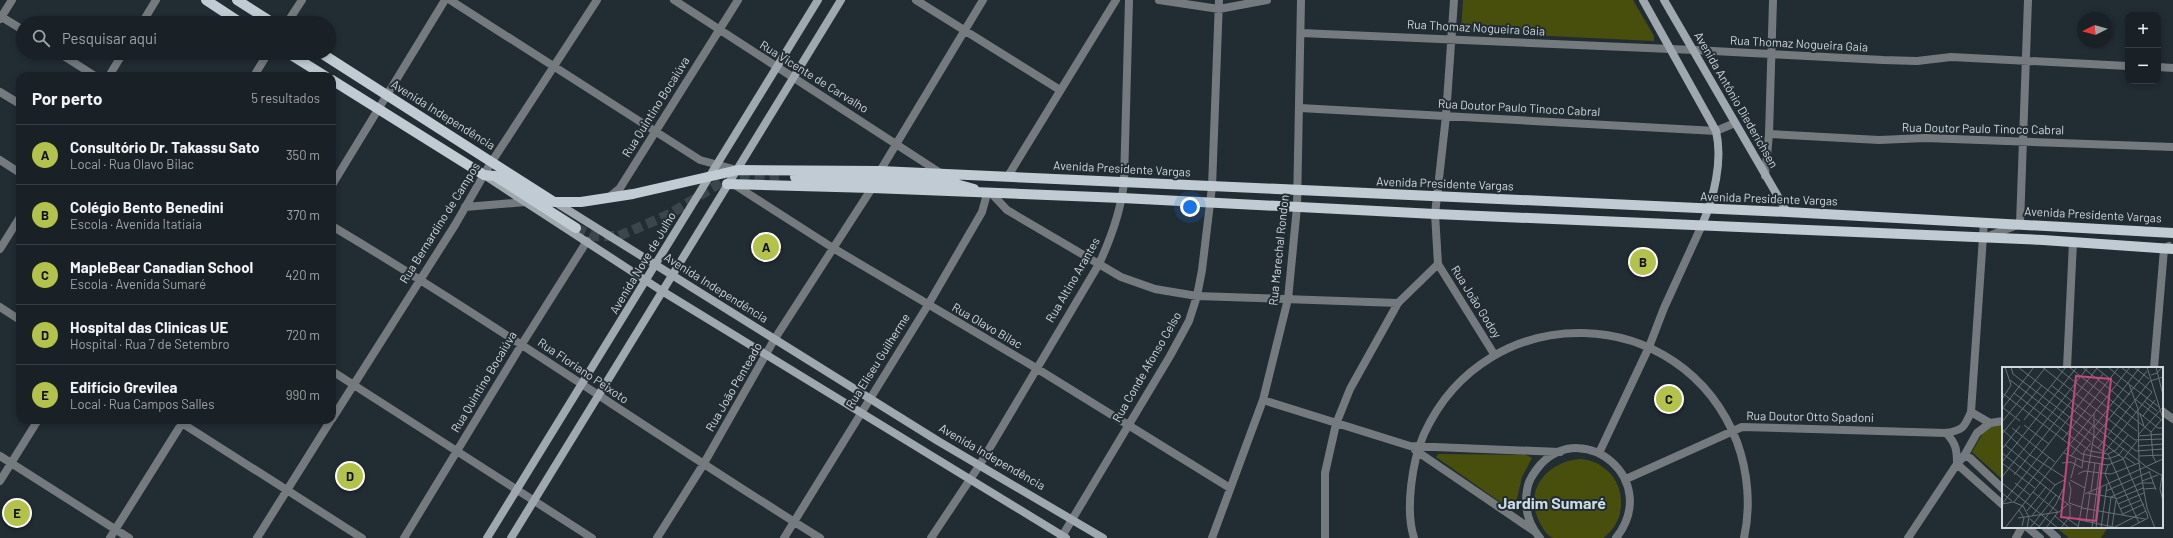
<!DOCTYPE html>
<html lang="pt">
<head>
<meta charset="utf-8">
<style>
	body { margin:0; font-family:Barlow,sans-serif; background:#262e32; color:#f1f3f6 }
	.controls { position:absolute; right:12px; top:12px; display:grid; overflow:hidden; border-radius:8px; box-shadow:0 2px 6px #0003 }
	.controls button { width:36px; height:36px; display:grid; place-items:center; padding:0; border:0; border-bottom:1px solid #373e43; background:#192126; color:#f1f3f6; font:20px sans-serif }
	.compass { position:absolute; left:2077px; top:12px; width:36px; height:36px; border-radius:50%; background:#192126; box-shadow:0 2px 6px #0003; rotate:264deg }
	.you { position:absolute; left:1190px; top:207px; width:14px; height:14px; margin:-10px; border:3px solid #fff; border-radius:50%; background:#1a73e8; box-shadow:0 0 0 6px #1a73e833 }
	.badge { display:grid; place-items:center; width:26px; height:26px; border-radius:50%; background:#b3c24b; color:#111; font-size:13px; font-weight:700 }
	.pin { position:absolute; translate:-50% -50%; border:2px solid #fff; box-shadow:0 1px 4px #0006 }
	.list { margin:0; padding:0; list-style:none }
	h2 { display:flex; justify-content:space-between; align-items:center; height:52px; margin:0; padding:0 16px; font-size:17px }
	h2 small { font-size:13px; font-weight:400; color:#9fa3a7 }
	.list li { display:grid; grid-template-columns:26px 1fr auto; gap:12px; align-items:center; box-sizing:border-box; height:60px; padding:0 16px; border-top:1px solid #373e43 }
	.list b { display:block; font-size:15px; white-space:nowrap }
	.list p { margin:0; font-size:13px; white-space:nowrap; color:#9fa3a7 }
	.list em { font-size:13px; font-style:normal; color:#9fa3a7 }
	.icon { flex:none; width:22px; height:22px; fill:none; stroke:currentColor; stroke-width:2; stroke-linecap:round; stroke-linejoin:round }
	.map { position:relative; flex:none; width:2173px; height:538px; overflow:hidden }
	.search { position:absolute; background:#192126; box-shadow:0 2px 6px #0003; left:16px; top:16px; width:320px; height:44px; display:flex; align-items:center; gap:10px; box-sizing:border-box; padding:0 14px; border-radius:22px; color:#9fa3a7; font-size:15px }
	.panel { position:absolute; background:#192126; box-shadow:0 2px 6px #0003; left:16px; top:72px; width:320px; height:352px; border-radius:12px }
	.map>svg:first-child { display:block }
	.green { fill:#484f0d }
	.lines { fill:none; stroke-linecap:round; stroke-linejoin:round }
	.primary-tunnel { stroke:#3b464c; stroke-width:10; stroke-dasharray:10 5; stroke-linecap:butt }
	.street { stroke:#757a7e; stroke-width:8 }
	.secondary { stroke:#9fa8ae; stroke-width:8 }
	.primary { stroke:#c0cbd3; stroke-width:10 }
	.labels { text-anchor:middle; stroke-width:4; stroke-linejoin:round; paint-order:stroke }
	.street-label { font-size:12px; fill:#d1d8dc; stroke:#212c33 }
	.district-label { font-size:16px; font-weight:bold; fill:#ccdae3; stroke:#212c33 }
	.inset-road { fill:none; stroke:#677177; stroke-width:1 }
	.view { fill:#c6487b; fill-opacity:0.15; stroke:#c6487b; stroke-width:2 }
	.inset-edge { fill:none; stroke:#d1d8dc; stroke-width:2 }
</style>
</head>
<body>
<div class="map">
<svg width="2173" height="538" viewBox="0 0 2173 538">
	<rect width="100%" height="100%" fill="#212c33"/>
	<!-- green -->
	<path class="green" d="M1463,0h170l21,36v5l-187,-9 -6,-2z
		M2003,422v58l-31,-28 16,-28z
		M1438,454l88,1 6,3 -10,19 -7,31 -5,1 -74,-52z
		M1581,459c9,1 16,3 23,9 23,16 23,54 -1,70 -14,0 -36,0 -49,0 -5,-1 -9,-6 -11,-10 -23,-34 2,-67 38,-69z
		M2056,527h52l-7,11h-32z"/>
	<g class="lines">
		<!-- primary-tunnel -->
		<path class="primary-tunnel" d="M576,228l16,8h27l51,-22 55,-34 23,-4h31"/>
		<!-- street -->
		<path class="street" d="M450,0l250,160 37,10
			M674,0l268,174
			M916,0l144,90
			M1159,0l60,9 48,-9
			M1454,0l-8,116 -11,98 3,50 56,90
			M0,16l23,14
			M0,19l12,-19
			M142,23l14,-23
			M287,23l15,-23
			M1301,33l393,17 189,10 34,1 34,-4 177,9
			M59,53l36,23
			M2158,67l15,1
			M109,76l14,-23
			M254,76l14,-23
			M0,92l20,12
			M1300,108l416,23 19,-8
			M1769,134l110,6 46,-2 248,9
			M0,160l20,13
			M880,171l103,-171
			M1008,176l108,-176
			M1765,176l4,-42 4,-134
			M733,184l100,64 203,120 194,120
			M332,185l113,-185
			M992,194l15,16 114,67 34,12 42,7 201,7
			M608,198l12,-10 118,-188
			M465,207l61,-5
			M332,226c166,99 324,210 488,312
			M1986,237l34,-13 8,-224
			M0,249l20,-32
			M0,307l20,13
			M2067,368l6,-126
			M2154,368l10,-119 5,-3
			M332,371l260,167
			M1263,400l147,46 150,6
			M2162,411l11,8
			M1971,412l19,11 13,-2
			M332,419l123,-194 34,-59 108,-166
			M177,420l185,118
			M1946,433c10,10 11,17 11,31l46,41
			M1415,450l119,81
			M1599,453l50,-106 15,-39 38,-83
			M0,456l129,82
			M1964,456l6,2 33,31
			M1626,479l116,-52 204,6c17,-3 18,-5 25,-21l13,-190
			M0,481l38,-61
			M2027,527l13,11
			M2045,527l12,11
			M110,538l74,-118
			M257,538l74,-118
			M404,538l118,-194 65,-103
			M657,538l46,-73 71,-125 98,-152
			M784,538l144,-233 54,-93 5,-18
			M931,538l48,-72 120,-202c12,-26 22,-53 25,-82l5,-182
			M1061,538l109,-182 19,-35 8,-25 5,-26 10,-83 7,-187
			M1212,538l51,-138 25,-101 9,-92 4,-207
			M1325,538v-65l11,-49 14,-35 48,-86 40,-39
			M1414,538c-9,-28 -2,-77 10,-104 63,-138 258,-134 313,8 11,30 14,65 7,96
			M1540,538c-12,-14 -16,-30 -13,-48 1,-10 7,-18 14,-26 45,-46 120,17 75,74
			M1908,538l49,-74 7,-8 13,-23 13,-10
			M2016,538l6,-11"/>
		<!-- secondary -->
		<path class="secondary" d="M1643,0l73,131c7,30 -2,66 -14,94
			M1664,0l123,212
			M484,175l178,116 404,247
			M555,202l383,239 165,97
			M487,538l331,-538
			M511,538l330,-538"/>
		<!-- primary -->
		<path class="primary" d="M206,0l35,23
			M237,0l36,23
			M288,53l37,23
			M321,53l233,149h27l52,-8 105,-24 142,1 907,41 386,21
			M332,80l152,95 11,1 81,52
			M795,177l161,7 18,5
			M727,184l145,4 250,10 313,16 608,26 130,9"/>
	</g>
	<g class="labels">
		<!-- street labels -->
		<g class="street-label">
			<text transform="translate(1476 28) rotate(3)" y="4">Rua Thomaz Nogueira Gaia</text>
			<text transform="translate(1799 44) rotate(3)" y="4">Rua Thomaz Nogueira Gaia</text>
			<text transform="translate(814 77) rotate(32)" y="4">Rua Vicente de Carvalho</text>
			<text transform="translate(1736 100) rotate(60)" y="4">Avenida Antônio Diederichsen</text>
			<text transform="translate(656 107) rotate(-58)" y="4">Rua Quintino Bocaiúva</text>
			<text transform="translate(1519 108) rotate(3)" y="4">Rua Doutor Paulo Tinoco Cabral</text>
			<text transform="translate(443 115) rotate(32)" y="4">Avenida Independência</text>
			<text transform="translate(1983 129) rotate(1)" y="4">Rua Doutor Paulo Tinoco Cabral</text>
			<text transform="translate(1122 169) rotate(3)" y="4">Avenida Presidente Vargas</text>
			<text transform="translate(1445 184) rotate(2)" y="4">Avenida Presidente Vargas</text>
			<text transform="translate(1769 199) rotate(2)" y="4">Avenida Presidente Vargas</text>
			<text transform="translate(2093 215) rotate(3)" y="4">Avenida Presidente Vargas</text>
			<text transform="translate(440 223) rotate(-58)" y="4">Rua Bernardino de Campos</text>
			<text transform="translate(1279 250) rotate(-84)" y="4">Rua Marechal Rondon</text>
			<text transform="translate(643 263) rotate(-59)" y="4">Avenida Nove de Julho</text>
			<text transform="translate(1073 280) rotate(-60)" y="4">Rua Altino Arantes</text>
			<text transform="translate(716 288) rotate(32)" y="4">Avenida Independência</text>
			<text transform="translate(1476 302) rotate(58)" y="4">Rua João Godoy</text>
			<text transform="translate(987 326) rotate(30)" y="4">Rua Olavo Bilac</text>
			<text transform="translate(878 361) rotate(-58)" y="4">Rua Eliseu Guilherme</text>
			<text transform="translate(1147 367) rotate(-60)" y="4">Rua Conde Afonso Celso</text>
			<text transform="translate(583 371) rotate(34)" y="4">Rua Floriano Peixoto</text>
			<text transform="translate(484 382) rotate(-59)" y="4">Rua Quintino Bocaiúva</text>
			<text transform="translate(734 387) rotate(-60)" y="4">Rua João Penteado</text>
			<text transform="translate(1810 417) rotate(1)" y="4">Rua Doutor Otto Spadoni</text>
			<text transform="translate(992 457) rotate(30)" y="4">Avenida Independência</text>
		</g>
		<!-- district labels -->
		<g class="district-label">
			<text x="1552" y="509">Jardim Sumaré</text>
		</g>
	</g>
	<!-- overview -->
	<g transform="translate(2002 367)">
		<rect width="161" height="161" fill="#212c33"/>
		<path class="inset-road" d="M9,0l2,7 80,61M16,0l130,101 15,8M40,0l93,73 28,-1M54,0l81,64M67,0l82,65M80,0l29,23M93,0l35,28M106,0l13,11M119,0l31,25M132,0l15,12M145,0l16,52M154,0l7,28M149,8l6,-2 5,-6M119,11l8,6 9,25 1,54 8,45 8,20M8,13l81,62M49,18l40,31M128,18l29,22M109,23l27,24M0,26l80,61 26,5 11,-4 5,-7M12,26l76,58 18,3 8,-4 12,-15M0,32l9,-14 -6,-18M133,32l28,22M142,34l13,10M0,40l18,14M0,42l32,-42M137,46l19,15h5M138,47l4,12M141,49l12,-16M93,52l41,32 27,-2M22,53l42,-53M0,55l44,-55M22,58l25,19M93,59l45,-59M10,61l43,34M0,62l28,26 34,22M149,65l2,25 3,5M149,65l10,-12M0,67l40,-49M137,67l24,-27M106,68l42,-54 13,-4M92,69l29,22 24,56 1,4 -19,10M136,69l25,-2M92,71l53,-67M60,73l57,-73M90,77l12,8M3,78l50,40M136,79l25,-2M96,81l9,-12M0,82l18,-23M0,86l68,53M62,86l19,8 25,4 15,-6 14,-18M106,87l31,69M69,89l22,-30M137,89l24,-1M123,90l10,7M0,95l75,-95M0,96l33,25M60,96l9,-1 11,6M100,97l2,-11 48,-61M106,98l-3,9 18,41M80,101l2,-16 7,-9M161,102l-3,20 3,12M147,104l7,19M76,107l6,-3 27,3 28,-11M12,108l84,-108M0,110l86,-110M69,111l5,-19M68,113l15,8M140,114l16,-6M67,115l2,8 -2,13M0,116l56,45M13,116l15,12M142,122l12,-1M89,124l4,-28M104,124l43,-19M31,125l25,20 -12,16M0,126l10,8M86,126l27,5M83,127l78,-35M109,130l30,-14h13M114,132l27,-11M12,135l35,-45M67,136l12,4M0,137l101,-130M0,137l11,-2 10,4 6,11 -2,11M116,137l26,-11M80,141l63,11M118,142l21,-9M17,143l5,8 -2,8M25,144l19,-24M121,147l21,-10M30,149l23,-31 9,-5M53,149l14,12M16,151l41,-6 9,-8M28,152l11,9M66,152l10,7M78,153l38,8M84,154l4,-28M110,160l4,-27M3,161l125,-161M28,161l26,-33M36,161l18,-24 7,-15M59,161l9,-12v-11M76,161l16,-93v-21M90,161l8,-64M94,161l5,-41M99,161l6,-43M105,161l4,-31M111,161l33,-17"/>
		<path class="view" d="M74,9l35,3 -15,142 -35,-4z"/>
		<rect width="161" height="161" class="inset-edge"/>
	</g>
</svg>
<div class="controls">
<button>+</button>
<button>−</button>
</div>
<svg class="compass" viewBox="-18 -18 36 36"><path d="M0-13l5 13h-10z" fill="#e53935"/><path d="M0 13l5-13h-10z" fill="#9fa3a7"/></svg>
<div class="you"></div>
<div class="pin badge" style="left:766px;top:247px">A</div>
<div class="pin badge" style="left:1643px;top:262px">B</div>
<div class="pin badge" style="left:1669px;top:399px">C</div>
<div class="pin badge" style="left:350px;top:476px">D</div>
<div class="pin badge" style="left:17px;top:513px">E</div>
<div class="search"><svg class="icon" aria-label="search" viewBox="0 0 24 24"><circle cx="10" cy="10" r="6"/><path d="M15 15l6 6"/></svg>Pesquisar aqui</div>
<section class="panel">
<h2>Por perto<small>5 resultados</small></h2>
<ul class="list">
<li><span class="badge">A</span><div><b>Consultório Dr. Takassu Sato</b><p>Local · Rua Olavo Bilac</p></div><em>350 m</em></li>
<li><span class="badge">B</span><div><b>Colégio Bento Benedini</b><p>Escola · Avenida Itatiaia</p></div><em>370 m</em></li>
<li><span class="badge">C</span><div><b>MapleBear Canadian School</b><p>Escola · Avenida Sumaré</p></div><em>420 m</em></li>
<li><span class="badge">D</span><div><b>Hospital das Clinicas UE</b><p>Hospital · Rua 7 de Setembro</p></div><em>720 m</em></li>
<li><span class="badge">E</span><div><b>Edifício Grevilea</b><p>Local · Rua Campos Salles</p></div><em>990 m</em></li>
</ul>
</section>
</div>
</body>
</html>
